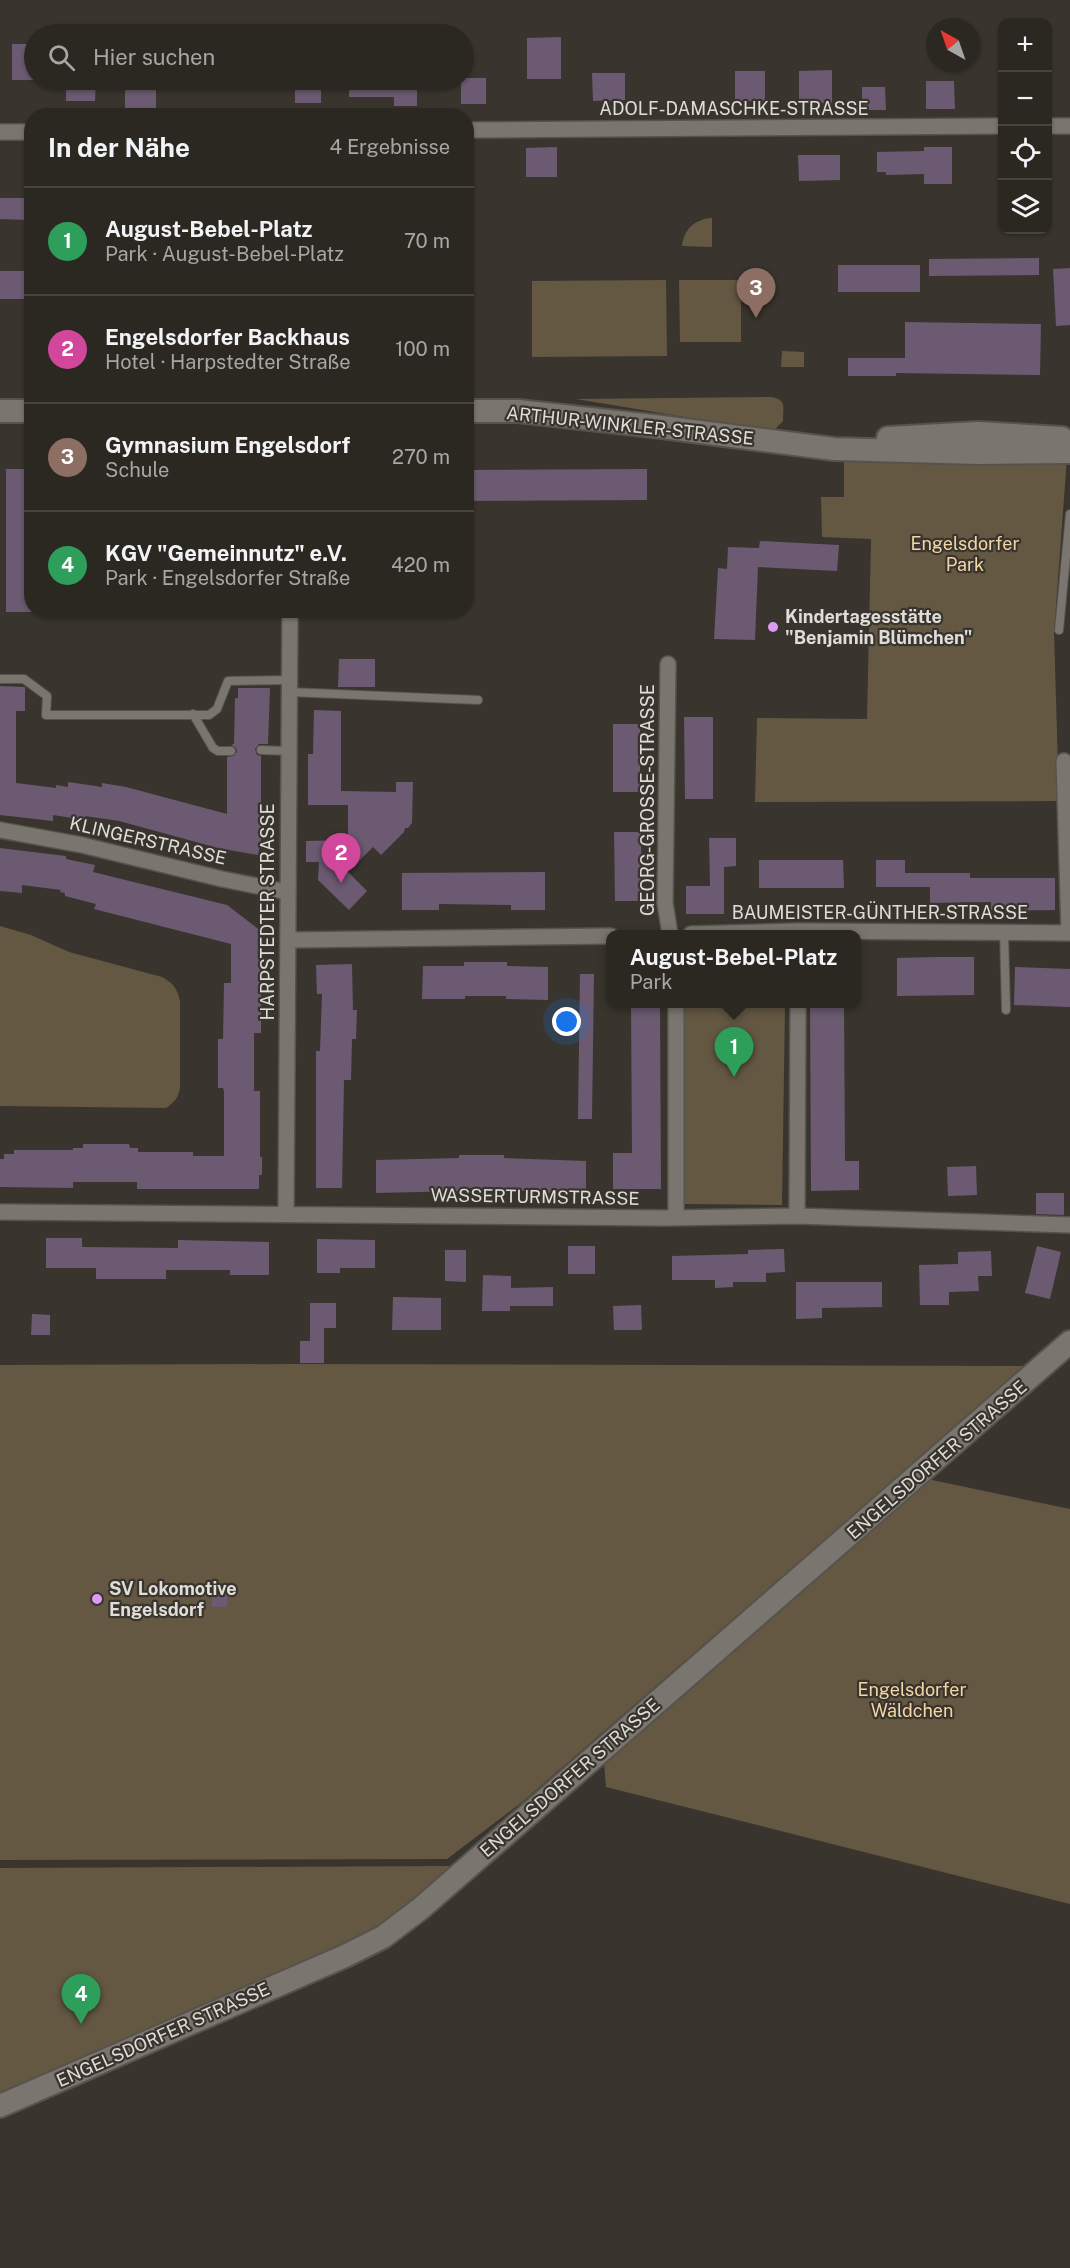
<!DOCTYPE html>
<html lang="de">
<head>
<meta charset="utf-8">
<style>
	body { margin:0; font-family:"Public Sans",sans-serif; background:#37342f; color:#f1f3f6 }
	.controls { position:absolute; right:18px; top:18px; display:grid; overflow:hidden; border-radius:12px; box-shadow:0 2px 4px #0004 }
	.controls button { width:54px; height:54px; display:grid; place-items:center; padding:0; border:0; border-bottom:2px solid #474440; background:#2b2822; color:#f1f3f6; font:30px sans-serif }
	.compass { position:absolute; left:926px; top:18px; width:54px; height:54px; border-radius:50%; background:#2b2822; box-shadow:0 2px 4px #0004; rotate:320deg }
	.you { position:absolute; left:567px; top:1022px; width:21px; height:21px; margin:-15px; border:4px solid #fff; border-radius:50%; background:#1a73e8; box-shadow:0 0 0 9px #1a73e833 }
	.badge { display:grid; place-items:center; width:39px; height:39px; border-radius:50%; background:#dd99f3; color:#fff; font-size:20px; font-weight:700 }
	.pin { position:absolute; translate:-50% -50px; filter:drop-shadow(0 2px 3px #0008) }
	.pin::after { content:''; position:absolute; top:32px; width:21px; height:18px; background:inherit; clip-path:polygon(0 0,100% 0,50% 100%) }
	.popup { position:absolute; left:606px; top:930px; width:255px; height:78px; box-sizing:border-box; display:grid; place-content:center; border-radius:12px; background:#2b2822; filter:drop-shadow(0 2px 4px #0005); font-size:20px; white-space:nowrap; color:#a6a6a5 }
	.popup b { font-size:22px; color:#f1f3f6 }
	.popup::after { content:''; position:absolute; left:50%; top:100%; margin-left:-12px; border:12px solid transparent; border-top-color:#2b2822 }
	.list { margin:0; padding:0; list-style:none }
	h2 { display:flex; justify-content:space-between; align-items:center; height:78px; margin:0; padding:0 24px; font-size:26px }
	h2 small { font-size:20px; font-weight:400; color:#a6a6a5 }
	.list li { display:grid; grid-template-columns:39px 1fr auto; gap:18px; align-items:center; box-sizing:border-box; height:108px; padding:0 24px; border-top:2px solid #474440 }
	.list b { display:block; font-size:22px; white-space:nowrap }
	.list p { margin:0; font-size:20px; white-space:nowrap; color:#a6a6a5 }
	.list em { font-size:20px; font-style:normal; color:#a6a6a5 }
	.icon { flex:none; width:33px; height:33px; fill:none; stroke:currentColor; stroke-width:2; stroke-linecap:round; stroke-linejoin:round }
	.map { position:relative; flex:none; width:1070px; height:2268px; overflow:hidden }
	.search { position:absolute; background:#2b2822; box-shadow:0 2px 4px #0004; left:24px; top:24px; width:450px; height:66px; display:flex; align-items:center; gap:15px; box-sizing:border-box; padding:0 21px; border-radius:33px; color:#a6a6a5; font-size:22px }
	.panel { position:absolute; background:#2b2822; box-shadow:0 2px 4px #0004; left:24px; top:108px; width:450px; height:510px; border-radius:24px }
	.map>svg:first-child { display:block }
	.green { fill:#645843 }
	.building { fill:#6b5a71 }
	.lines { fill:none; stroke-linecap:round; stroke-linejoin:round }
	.lane-casing { stroke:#56534d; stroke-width:10 }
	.street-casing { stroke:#56534d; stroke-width:18 }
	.secondary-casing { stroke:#56534d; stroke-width:26 }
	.lane { stroke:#7a756e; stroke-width:8 }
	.street { stroke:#7a756e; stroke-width:15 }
	.secondary { stroke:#7a756e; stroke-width:22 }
	.poi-dot { fill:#dd99f3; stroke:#39352e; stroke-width:2 }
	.labels { text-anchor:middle; stroke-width:4.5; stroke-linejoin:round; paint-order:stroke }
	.street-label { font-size:18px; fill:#e0ddd9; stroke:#39352e }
	.park-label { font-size:18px; fill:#f3d6a5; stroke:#39352e }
	.poi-label { font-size:18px; font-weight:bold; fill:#e0ddd9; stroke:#39352e; text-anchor:start }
</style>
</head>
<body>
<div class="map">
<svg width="1070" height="2268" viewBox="0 0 1070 2268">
	<rect width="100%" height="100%" fill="#39352e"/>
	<!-- green -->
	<path class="green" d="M712,218v29l-30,-1c2,-17 13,-27 30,-28z
		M666,280l1,76 -135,1v-76z
		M679,280h62v62h-61z
		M782,351l22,1v15h-23z
		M771,397c16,3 12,10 12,24l-9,9h-11l-187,-31z
		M844,458h223l-13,175 5,168 -304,1 2,-84 110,1 4,-180 -49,-2 -1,-40h23z
		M0,926l31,9 38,17 93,25c11,6 15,11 18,24v86c-1,10 -5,15 -14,21l-166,-2z
		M685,1004h100l-3,201 -97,-1z
		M291,1364l734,2 -504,437 -74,56 -447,1v-495z
		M927,1479l143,30v395l-464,-117 -2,-24z
		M454,1866l-67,55 -63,32 -324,141v-226z"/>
	<!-- building -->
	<path class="building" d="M561,37v42h-34v-41z
		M12,44h22v36h-22z
		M832,70v33h-33v-32z
		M735,71h30v30h-30z
		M592,73h33v27l-32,1z
		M464,78h22v26h-25v-24z
		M66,80h30l-1,21h-29z
		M295,80h26v23h-26z
		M349,80h68v26h-23v-9h-45z
		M926,81h28l1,28h-29z
		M125,86h31v25h-31z
		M862,87h23l1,23h-24z
		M557,147v30h-31v-29z
		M924,147h28v37h-28v-10l-38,1v-3h-9v-20l47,-1z
		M798,155h42v25l-41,1z
		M0,198h29l-1,22 -28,-1z
		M1039,258v17l-110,1v-17z
		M838,265h82v27h-82z
		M1070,268v57l-14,1 -3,-57z
		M0,271h32v28h-32z
		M905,322l136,2 -1,51 -144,-2v3h-48v-18h57z
		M6,469h26v143h-26z
		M647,469v31l-181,1v-31z
		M760,541l79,4 -2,26 -79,-4 -3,73 -41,-1 4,-71 9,1 1,-22 31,1z
		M339,659h36v28h-37z
		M0,686l25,1v24h-9v72l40,5v-3l12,2v-5l34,5v-4l24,4 101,27v-57l6,-1 4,-4 -1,-4 -5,-3 3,-1 1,-46h3v-10h32l-2,56h-9l-4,5 2,6 4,1v74h2l-5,25 -40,-7 -99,-27 -34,-5v4l-32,-5v6l-53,-6z
		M314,710l27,1v80l55,1v-10h17l-1,41 -4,5h-3l-1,4 -23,23 -8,-8 -25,25 19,19 -18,19 -31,-30 1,-18h-13v-21l42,-1v-35h-40v-51h5z
		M684,717h29v82h-28z
		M613,724h27v68h-27z
		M614,832h27l1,69h-27z
		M709,838h27v28l-12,1v47h-38v-28h24z
		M0,848l66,8v3l29,6 -2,7 134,33 35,27 -1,101h-7v58h6v66h2v18h-3v14h-122v-7h-64v6l-73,-1v-28h4v-5h10v-4h59v-2h10v-4h46l1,4h8v4h55v4h31v-65l-1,-3h-5v-49h5l1,-56h7v-39l-137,-35 2,-5 -31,-8v-3l-5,-1 1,-2 -39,-5v8l-22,-2z
		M759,860h84l1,28h-85z
		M876,860h29v13h65v5h85v32l-64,1v-9l-61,1v-16h-54z
		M545,872v38h-34v-5l-72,-1v6h-37v-37z
		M936,957h38v38l-77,1v-38z
		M464,962h43v4l41,1v33l-42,-1v-3h-41v3h-43l1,-33h41z
		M352,964l1,46h4l-1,29h-4l-1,41h-7l-2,108h-26v-137h4l2,-57h-5l-1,-29z
		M1015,967l55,2v38l-56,-2z
		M580,974h14l-2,145h-14z
		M631,1004h29l1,185h-48v-36h19z
		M810,1004h34l1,157h14v29l-48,1z
		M459,1155h45v3l82,3v32h-45v-2h-41l1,-3h-40v3l-85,2v-33l83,-2z
		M976,1166l1,29 -29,1 -1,-29z
		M1036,1193h28v22l-28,-1z
		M46,1238h36v9l96,1v-8l91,2v33h-39v-5h-64v9h-70v-11h-50z
		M317,1239l58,1v28h-35v5h-23z
		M568,1246h27v28h-27z
		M1037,1246l24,6 -11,47 -25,-6z
		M784,1249l1,23 -19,1v9h-33v5l-18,1v-8h-43v-24l76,-2v-4z
		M445,1250h21v32l-21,-1z
		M991,1251l1,25h-14l1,15 -30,1v13h-29l-1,-40 39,-1v-12z
		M483,1275l28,1v12l42,-1v19h-43v5h-28z
		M796,1282h86v25l-60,1v10l-26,1z
		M393,1297l48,1v32h-49z
		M310,1303h26v25h-12v35h-24v-22h10z
		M641,1305l1,25h-28l-1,-24z
		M32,1314l18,1v20h-19z
		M212,1585l15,1v21h-15z"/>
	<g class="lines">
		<defs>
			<path id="lane" d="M1059,630l11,-116
				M0,679h24l23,17 -1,19h163l8,-6 11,-28 62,-1
				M289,692l189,8
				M193,714l20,34 5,3h13
				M261,750l27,1
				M1004,932l2,78"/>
			<path id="street" d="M1048,126h22
				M466,130l536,-4
				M0,132h32
				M668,664l-3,239 5,31
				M1064,761l5,171
				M0,830l82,15 140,34 65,13
				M691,934l107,-3 272,2
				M288,940l323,-4
				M676,1004v213
				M0,1212l664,6 133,-2 273,9
				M286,1214l4,-604
				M797,1216l1,-212"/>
			<path id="secondary" d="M0,411h32
				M466,411h52l144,16 172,22 144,4 92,-1
				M888,438l90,-5 84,5
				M0,2106l345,-150 38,-19 37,-28 650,-567"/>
		</defs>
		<!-- lane casing -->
		<use href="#lane" class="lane-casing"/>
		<!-- street casing -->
		<use href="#street" class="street-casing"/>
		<!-- secondary casing -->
		<use href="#secondary" class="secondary-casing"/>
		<!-- lane -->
		<use href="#lane" class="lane"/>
		<!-- street -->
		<use href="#street" class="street"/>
		<!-- secondary -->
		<use href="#secondary" class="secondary"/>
	</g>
	<!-- markers -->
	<g class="poi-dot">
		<circle cx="773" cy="627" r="6"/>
		<circle cx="97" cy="1599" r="6"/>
	</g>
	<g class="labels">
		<!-- street labels -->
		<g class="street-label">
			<text x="734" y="115">ADOLF-DAMASCHKE-STRASSE</text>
			<text transform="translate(630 426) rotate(6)" y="6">ARTHUR-WINKLER-STRASSE</text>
			<text transform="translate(648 800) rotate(-90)" y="6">GEORG-GROSSE-STRASSE</text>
			<text transform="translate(148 841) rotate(13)" y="6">KLINGERSTRASSE</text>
			<text transform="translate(268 912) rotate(-90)" y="6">HARPSTEDTER STRASSE</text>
			<text x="880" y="919">BAUMEISTER-GÜNTHER-STRASSE</text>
			<text transform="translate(535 1197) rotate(1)" y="6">WASSERTURMSTRASSE</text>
			<text transform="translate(937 1460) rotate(-41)" y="6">ENGELSDORFER STRASSE</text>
			<text transform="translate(570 1778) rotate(-41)" y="6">ENGELSDORFER STRASSE</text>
			<text transform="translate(163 2035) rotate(-24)" y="6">ENGELSDORFER STRASSE</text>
		</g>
		<!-- park labels -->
		<g class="park-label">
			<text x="965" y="550">Engelsdorfer<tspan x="965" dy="21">Park</tspan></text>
			<text x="912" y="1696">Engelsdorfer<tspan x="912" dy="21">Wäldchen</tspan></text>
		</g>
		<!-- poi labels -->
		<g class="poi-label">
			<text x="785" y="623">Kindertagesstätte<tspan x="785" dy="21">"Benjamin Blümchen"</tspan></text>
			<text x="109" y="1595">SV Lokomotive<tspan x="109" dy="21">Engelsdorf</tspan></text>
		</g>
	</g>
</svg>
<div class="controls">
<button>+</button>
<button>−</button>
<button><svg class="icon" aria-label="locate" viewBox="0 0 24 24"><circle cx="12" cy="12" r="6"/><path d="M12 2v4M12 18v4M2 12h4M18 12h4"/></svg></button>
<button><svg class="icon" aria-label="layers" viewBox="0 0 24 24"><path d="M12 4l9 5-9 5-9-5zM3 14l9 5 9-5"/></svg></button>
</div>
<svg class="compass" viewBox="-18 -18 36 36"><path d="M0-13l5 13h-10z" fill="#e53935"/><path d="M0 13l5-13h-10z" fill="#a6a6a5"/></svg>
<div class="you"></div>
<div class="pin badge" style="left:734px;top:1077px;background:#2e9e5b">1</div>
<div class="popup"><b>August-Bebel-Platz</b>Park</div>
<div class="pin badge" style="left:341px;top:883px;background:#d1479c">2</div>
<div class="pin badge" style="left:756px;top:318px;background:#8d6e63">3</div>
<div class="pin badge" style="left:81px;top:2024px;background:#2e9e5b">4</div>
<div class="search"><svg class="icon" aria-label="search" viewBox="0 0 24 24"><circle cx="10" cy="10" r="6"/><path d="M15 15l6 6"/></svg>Hier suchen</div>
<section class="panel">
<h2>In der Nähe<small>4 Ergebnisse</small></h2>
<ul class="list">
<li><span class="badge" style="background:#2e9e5b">1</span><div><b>August-Bebel-Platz</b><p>Park · August-Bebel-Platz</p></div><em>70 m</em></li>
<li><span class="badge" style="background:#d1479c">2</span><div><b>Engelsdorfer Backhaus</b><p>Hotel · Harpstedter Straße</p></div><em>100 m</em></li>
<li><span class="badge" style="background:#8d6e63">3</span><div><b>Gymnasium Engelsdorf</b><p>Schule</p></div><em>270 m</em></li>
<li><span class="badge" style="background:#2e9e5b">4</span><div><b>KGV &quot;Gemeinnutz&quot; e.V.</b><p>Park · Engelsdorfer Straße</p></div><em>420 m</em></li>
</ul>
</section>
</div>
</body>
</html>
